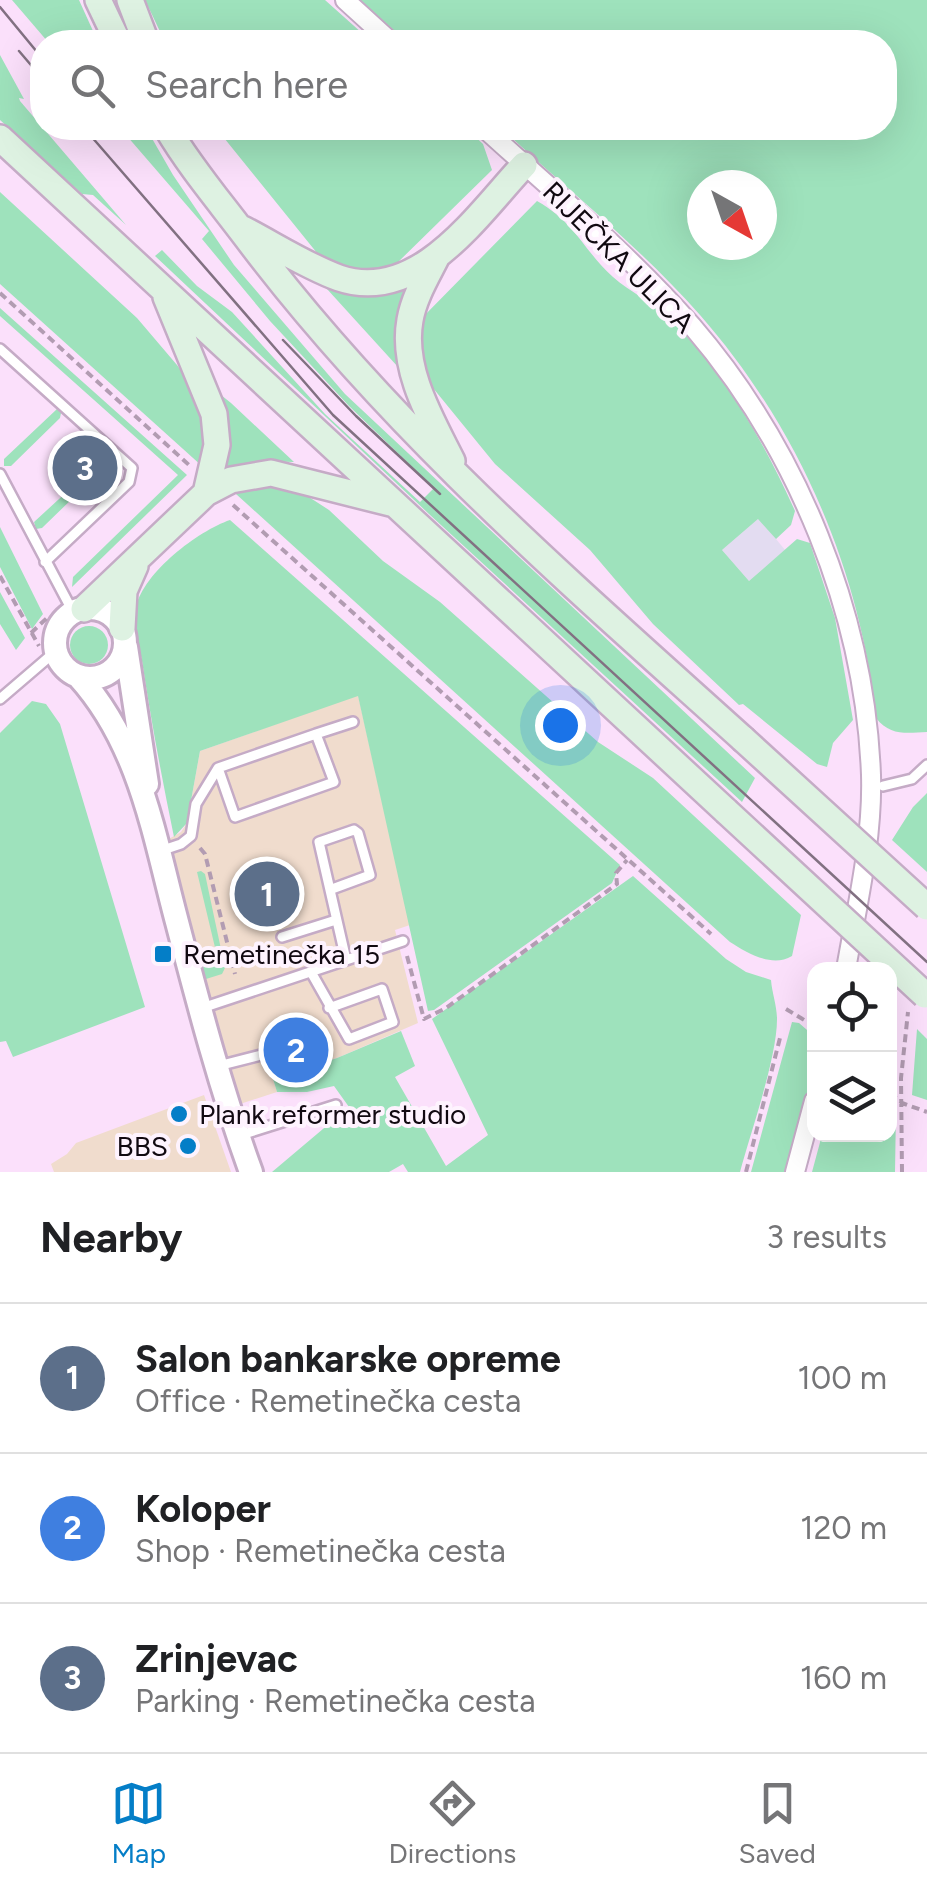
<!DOCTYPE html>
<html lang="en">
<head>
<meta charset="utf-8">
<style>
	body { margin:0; font-family:Figtree,sans-serif; background:#f6f6f6; color:#202124 }
	.controls { position:absolute; right:30px; bottom:30px; display:grid; overflow:hidden; border-radius:20px; box-shadow:0 10px 40px #0002 }
	.controls button { width:90px; height:90px; display:grid; place-items:center; padding:0; border:0; border-bottom:2px solid #e0e0e0; background:#fff; color:#202124; font:50px sans-serif }
	.compass { position:absolute; left:687px; top:170px; width:90px; height:90px; border-radius:50%; background:#fff; box-shadow:0 10px 40px #0002; rotate:140deg }
	.you { position:absolute; left:560px; top:725px; width:35px; height:35px; margin:-25px; border:8px solid #fff; border-radius:50%; background:#1a73e8; box-shadow:0 0 0 15px #1a73e833 }
	.badge { display:grid; place-items:center; width:65px; height:65px; border-radius:50%; background:#047ec7; color:#fff; font-size:32px; font-weight:700 }
	.pin { position:absolute; translate:-50% -50%; border:5px solid #fff; box-shadow:0 2px 10px #0006 }
	.list { margin:0; padding:0; list-style:none }
	h2 { display:flex; justify-content:space-between; align-items:center; height:130px; margin:0; padding:0 40px; font-size:42px }
	h2 small { font-size:32px; font-weight:400; color:#757577 }
	.list li { display:grid; grid-template-columns:65px 1fr auto; gap:30px; align-items:center; box-sizing:border-box; height:150px; padding:0 40px; border-top:2px solid #e0e0e0 }
	.list b { display:block; font-size:38px; white-space:nowrap }
	.list p { margin:0; font-size:32px; white-space:nowrap; color:#757577 }
	.list em { font-size:32px; font-style:normal; color:#757577 }
	.icon { flex:none; width:55px; height:55px; fill:none; stroke:currentColor; stroke-width:2; stroke-linecap:round; stroke-linejoin:round }
	.map { position:relative; flex:none; width:927px; height:1172px; overflow:hidden }
	.search { position:absolute; background:#fff; box-shadow:0 10px 40px #0002; left:30px; right:30px; top:30px; height:110px; display:flex; align-items:center; gap:25px; box-sizing:border-box; padding:0 35px; border-radius:40px; color:#757577; font-size:38px }
	.sheet { height:580px; background:#fff }
	nav { display:flex; justify-content:space-around; align-items:center; box-sizing:border-box; height:140px; border-top:2px solid #e0e0e0; background:#fff; font-size:28px; color:#757577 }
	nav a { display:grid; justify-items:center; gap:5px }
	nav .on { color:#047ec7 }
	.map>svg:first-child { display:block }
	.commercial { fill:#f0dccd }
	.industrial { fill:#e3dcf1 }
	.green { fill:#9ee2bc; fill-rule:evenodd }
	.lines { fill:none; stroke-linecap:round; stroke-linejoin:round }
	.service-casing { stroke:#c5abc6; stroke-width:14 }
	.minor-casing { stroke:#c5abc6; stroke-width:22 }
	.tertiary-casing { stroke:#c5abc6; stroke-width:28 }
	.secondary-casing { stroke:#c5abc6; stroke-width:30 }
	.path { stroke:#b29cb2; stroke-width:4; stroke-dasharray:8 5; stroke-linecap:butt }
	.service { stroke:#fff; stroke-width:9 }
	.minor { stroke:#fff; stroke-width:18 }
	.tertiary { stroke:#fff; stroke-width:22 }
	.secondary { stroke:#def2e2; stroke-width:25 }
	.tram { stroke:#827182; stroke-width:2.5 }
	.secondary-bridge-casing { stroke:#c5abc6; stroke-width:30; stroke-linecap:butt }
	.secondary-bridge { stroke:#def2e2; stroke-width:25 }
	.poi-dot { fill:#047ec7; stroke:#fef3fe; stroke-width:4 }
	.labels { text-anchor:middle; stroke-width:8; stroke-linejoin:round; paint-order:stroke }
	.street-label { font-size:28px; fill:#110911; stroke:#fef3fe }
	.poi-label { font-size:28px; fill:#110911; stroke:#fef3fe; text-anchor:start }
</style>
</head>
<body>
<div class="map">
<svg width="927" height="1172" viewBox="0 0 927 1172">
	<rect width="100%" height="100%" fill="#fbe0fb"/>
	<!-- commercial -->
	<path class="commercial" d="M358,695l52,230 -15,5 23,93 -81,35 -64,21 4,13 -37,12 -73,-264 14,-8 6,-9 13,-72z
		M204,1095l27,77h-177l-3,-8 16,-10 9,-11z"/>
	<!-- industrial -->
	<path class="industrial" d="M759,518l26,32 -36,31 -27,-31z"/>
	<!-- green -->
	<path class="green" d="M12,0h67l19,42h-50z
		M145,0h180l47,42h-207z
		M360,0h567v732c-21,1 -37,4 -51,-14 -16,-149 -77,-290 -176,-403 -60,-68 -133,-126 -199,-187h383v-86h-477zM702,185h60v60h-60z
		M0,55l24,44 -5,-1 1,3 106,124 -33,-30 -11,-1 -82,-74z
		M120,128h26l27,47 61,90 111,129 410,384 -13,24 -313,-288 -274,-258 7,-6 35,36 35,26 93,102 95,88 14,-14 -85,-82 -79,-85 -68,-82 7,-8z
		M216,128h250l17,16 9,26 -100,98c-27,6 -52,1 -75,-15z
		M0,192l137,126 40,47 23,31 7,23 -4,48 -203,-183z
		M537,201c39,22 46,49 76,76 17,15 39,25 56,41 55,53 95,124 126,193l-4,14 -15,14 -18,-20 -36,31 27,31 48,-42 13,4 25,75 18,102 -20,23 -6,24 -10,-3 -74,-60 -4,1 -86,-81 -63,-74 -95,-86 -62,-76 -15,-42 1,-25z
		M412,284l-10,79 -4,4 -71,-78 3,-3c31,6 53,10 82,-2z
		M0,308l187,167 -115,112 1,-10 105,-102 -178,-159z
		M221,395l10,8 63,59 -37,-1 -38,13 5,-63z
		M57,409l4,4 -1,5 -49,48h-7v-7z
		M108,454l3,5 -2,4 -67,65 -6,1 -2,-7z
		M275,485l23,5 31,20 54,51 57,41 158,140 55,36 148,137 -9,41c-20,12 -45,-3 -62,-14l-494,-448 21,-8z
		M230,520l390,345 -8,18 -178,127 -6,1 -70,-315 -158,55 -13,72 -13,14c-12,-58 -23,-117 -32,-176 -3,-17 -9,-37 -6,-54 8,-35 62,-76 94,-87z
		M0,527l43,87 -11,15 -32,-62z
		M0,592l25,46 -9,12 -16,-26z
		M70 645a19 19 0 1 1 38 0a19 19 0 1 1-38 0Z
		M32,701l14,3 14,20 85,283 -132,50 -7,-16 -6,1v-309z
		M927,793v79l-35,-32 21,-33z
		M201,871l4,3 20,94 -3,6 -16,5 -4,-14 16,-5 -21,-88z
		M633,876l93,83 20,13 25,8c1,13 6,26 6,39 0,39 -26,112 -37,153h-332l-5,-8 -14,8h-117l77,-65 -15,-21 -27,6h-30l-4,-13 64,-21 64,-27 14,35 -20,11 51,89 42,-31 -56,-116z
		M792,1022l7,1 15,13c0,45 -15,92 -27,136h-36z
		M917,1029l10,10v61l-15,-5z
		M890,1104l6,6 -1,62h-83l10,-37 68,-1z"/>
	<g class="lines">
		<defs>
			<path id="service" d="M0,349l132,119 -3,14 -84,80
				M0,474l73,138
				M0,699l56,-48
				M316,734l37,-12
				M883,786l29,-7 15,-14
				M160,851l21,-7 10,-8 5,-32 22,-36 98,-34 18,48 -99,35 -17,-49
				M332,889l38,-14 -12,-42 -4,-3 -35,12 27,118
				M282,937l54,-17
				M311,972l38,67 44,-17 -11,-33 -53,19
				M202,1008l201,-67
				M218,1066l51,-13
				M241,1135l95,-30"/>
			<path id="minor" d="M345,0l46,42
				M484,128c70,64 145,126 208,198 105,122 173,287 179,449 2,64 -14,131 -25,194
				M795,1172l19,-71"/>
			<path id="tertiary" d="M55 643a35 35 0 1 1 70 0a35 35 0 1 1-70 0Z
				M126,647l21,137
				M78,676c62,68 76,160 99,246 22,84 44,168 74,250"/>
			<path id="secondary" d="M98,0l20,42
				M130,0l16,42
				M167,128c23,39 53,74 80,110 142,189 322,344 496,501
				M0,138l726,673
				M243,229c31,16 63,37 96,49 79,27 139,-64 185,-113
				M437,256c-10,20 -23,41 -27,64 -9,49 21,99 42,141
				M166,297l48,117 3,31 -11,48
				M84,609l122,-116 25,-13 40,-7 123,31
				M122,628l2,-37 11,-25"/>
		</defs>
		<!-- service casing -->
		<use href="#service" class="service-casing"/>
		<!-- minor casing -->
		<use href="#minor" class="minor-casing"/>
		<!-- tertiary casing -->
		<use href="#tertiary" class="tertiary-casing"/>
		<!-- secondary casing -->
		<use href="#secondary" class="secondary-casing"/>
		<!-- path -->
		<path class="path" d="M0,293l189,172
			M233,505l478,429
			M0,576l39,70
			M31,633l18,-17
			M200,848l5,6 30,120
			M407,956l17,63 22,-11 171,-124 -1,-11 11,-13
			M786,1009l28,17
			M890,1093l12,10 25,9
			M746,1172l35,-138
			M902,1172l-1,-94 7,-66"/>
		<!-- service -->
		<use href="#service" class="service"/>
		<!-- minor -->
		<use href="#minor" class="minor"/>
		<!-- tertiary -->
		<use href="#tertiary" class="tertiary"/>
		<!-- secondary -->
		<use href="#secondary" class="secondary"/>
		<!-- tram -->
		<path class="tram" d="M0,7l42,51
			M19,51l23,27
			M84,128l249,287 594,547
			M283,340l73,76 84,78"/>
		<defs>
			<path id="secondary-bridge" d="M743,739l184,168
				M726,811l199,184"/>
		</defs>
		<!-- secondary-bridge casing -->
		<use href="#secondary-bridge" class="secondary-bridge-casing"/>
		<!-- secondary-bridge -->
		<use href="#secondary-bridge" class="secondary-bridge"/>
	</g>
	<!-- markers -->
	<g class="poi-dot">
		<rect x="153" y="944" width="20" height="20" rx="5"/>
		<circle cx="179" cy="1114" r="10"/>
		<circle cx="188" cy="1146" r="10"/>
	</g>
	<g class="labels">
		<!-- street labels -->
		<g class="street-label">
			<text transform="translate(619 257) rotate(45)" y="10">RIJEČKA ULICA</text>
		</g>
		<!-- poi labels -->
		<g class="poi-label">
			<text x="183" y="964">Remetinečka 15</text>
			<text x="199" y="1124">Plank reformer studio</text>
			<text x="168" y="1156" text-anchor="end">BBS</text>
		</g>
	</g>
</svg>
<div class="controls">
<button><svg class="icon" aria-label="locate" viewBox="0 0 24 24"><circle cx="12" cy="12" r="6"/><path d="M12 2v4M12 18v4M2 12h4M18 12h4"/></svg></button>
<button><svg class="icon" aria-label="layers" viewBox="0 0 24 24"><path d="M12 4l9 5-9 5-9-5zM3 14l9 5 9-5"/></svg></button>
</div>
<svg class="compass" viewBox="-18 -18 36 36"><path d="M0-13l5 13h-10z" fill="#e53935"/><path d="M0 13l5-13h-10z" fill="#757577"/></svg>
<div class="you"></div>
<div class="pin badge" style="left:267px;top:894px;background:#5c6f8a">1</div>
<div class="pin badge" style="left:296px;top:1050px;background:#3f7fe0">2</div>
<div class="pin badge" style="left:85px;top:468px;background:#5c6f8a">3</div>
<div class="search"><svg class="icon" aria-label="search" viewBox="0 0 24 24"><circle cx="10" cy="10" r="6"/><path d="M15 15l6 6"/></svg>Search here</div>
</div>
<section class="sheet">
<h2>Nearby<small>3 results</small></h2>
<ul class="list">
<li><span class="badge" style="background:#5c6f8a">1</span><div><b>Salon bankarske opreme</b><p>Office · Remetinečka cesta</p></div><em>100 m</em></li>
<li><span class="badge" style="background:#3f7fe0">2</span><div><b>Koloper</b><p>Shop · Remetinečka cesta</p></div><em>120 m</em></li>
<li><span class="badge" style="background:#5c6f8a">3</span><div><b>Zrinjevac</b><p>Parking · Remetinečka cesta</p></div><em>160 m</em></li>
</ul>
</section>
<nav>
<a class="on"><svg class="icon" aria-label="map" viewBox="0 0 24 24"><path d="M3 6l6-2 6 2 6-2v14l-6 2-6-2-6 2zM9 4v14M15 6v14"/></svg>Map</a>
<a><svg class="icon" aria-label="directions" viewBox="0 0 24 24"><path d="M12 3l9 9-9 9-9-9zM9 14v-3h6M13 9l2 2-2 2"/></svg>Directions</a>
<a><svg class="icon" aria-label="saved" viewBox="0 0 24 24"><path d="M7 4h10v16l-5-4-5 4z"/></svg>Saved</a>
</nav>
</body>
</html>
